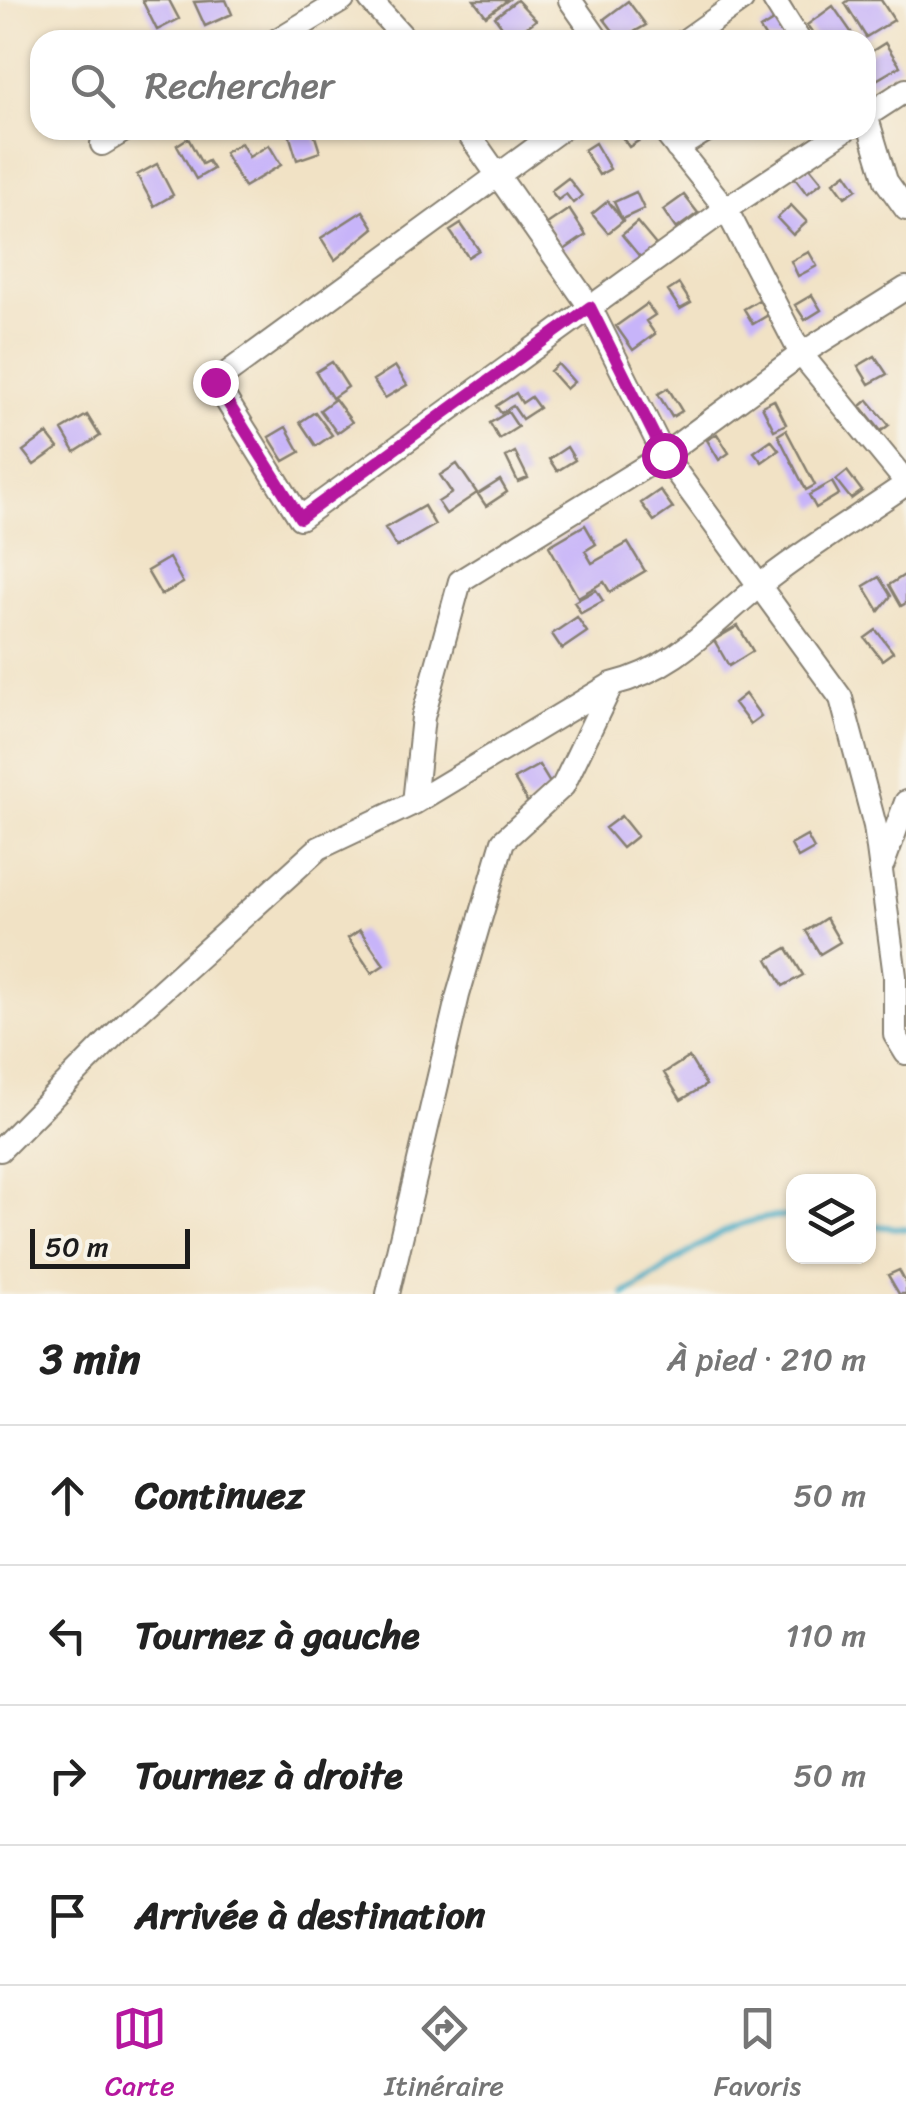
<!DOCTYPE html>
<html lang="fr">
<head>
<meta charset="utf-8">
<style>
	body { margin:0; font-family:Sriracha,sans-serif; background:#f6f6f6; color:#222 }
	.controls { position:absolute; right:30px; bottom:30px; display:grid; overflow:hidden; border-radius:20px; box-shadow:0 2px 8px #0004 }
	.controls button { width:90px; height:90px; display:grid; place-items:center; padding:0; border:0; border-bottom:2px solid #e0e0e0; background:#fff; color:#222; font:50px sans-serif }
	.scale { position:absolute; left:30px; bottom:25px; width:160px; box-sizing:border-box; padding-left:10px; border:5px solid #1c1c1c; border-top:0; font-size:28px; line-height:35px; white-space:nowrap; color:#1c1c1c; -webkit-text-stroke:8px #f7f3e8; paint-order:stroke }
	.stop { position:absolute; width:30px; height:30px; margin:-22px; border:8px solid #b5179e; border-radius:50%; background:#fff }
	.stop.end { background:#b5179e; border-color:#fff; box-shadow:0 2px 10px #0008 }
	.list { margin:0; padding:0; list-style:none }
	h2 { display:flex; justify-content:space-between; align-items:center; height:130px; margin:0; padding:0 40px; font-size:42px }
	h2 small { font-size:32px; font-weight:400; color:#767676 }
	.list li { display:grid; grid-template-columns:65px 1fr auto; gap:30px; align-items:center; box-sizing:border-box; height:140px; padding:0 40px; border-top:2px solid #e0e0e0 }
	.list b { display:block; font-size:38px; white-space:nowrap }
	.list em { font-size:32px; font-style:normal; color:#767676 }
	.icon { flex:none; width:55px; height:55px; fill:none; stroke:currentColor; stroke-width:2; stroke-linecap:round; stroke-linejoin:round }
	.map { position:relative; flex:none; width:906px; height:1294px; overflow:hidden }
	.search { position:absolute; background:#fff; box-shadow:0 2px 8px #0004; left:30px; right:30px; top:30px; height:110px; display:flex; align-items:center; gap:25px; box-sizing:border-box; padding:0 35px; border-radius:30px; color:#767676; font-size:38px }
	.sheet { height:690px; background:#fff }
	nav { display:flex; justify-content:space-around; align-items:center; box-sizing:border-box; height:140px; border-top:2px solid #e0e0e0; background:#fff; font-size:28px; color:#767676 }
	nav a { display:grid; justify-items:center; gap:5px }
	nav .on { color:#b5179e }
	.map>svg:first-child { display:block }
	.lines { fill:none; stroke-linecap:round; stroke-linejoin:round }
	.stream { stroke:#45abc5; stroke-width:6 }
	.building { fill:#c7b4f9 }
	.minor-casing { stroke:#867f70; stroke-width:26 }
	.minor { stroke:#fff; stroke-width:22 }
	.route { stroke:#b5179e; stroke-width:12 }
</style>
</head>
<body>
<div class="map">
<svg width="906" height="1294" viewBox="0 0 906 1294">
	<rect width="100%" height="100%" fill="#f7f3e8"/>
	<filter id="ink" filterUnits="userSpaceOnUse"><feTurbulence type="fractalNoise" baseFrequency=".01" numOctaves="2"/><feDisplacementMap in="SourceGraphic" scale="20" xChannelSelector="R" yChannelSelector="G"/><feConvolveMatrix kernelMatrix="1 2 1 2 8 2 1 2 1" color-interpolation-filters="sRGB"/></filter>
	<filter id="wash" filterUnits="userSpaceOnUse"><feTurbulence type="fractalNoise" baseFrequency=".0048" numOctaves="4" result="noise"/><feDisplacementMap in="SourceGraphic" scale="40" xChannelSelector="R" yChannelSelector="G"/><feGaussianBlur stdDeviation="2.25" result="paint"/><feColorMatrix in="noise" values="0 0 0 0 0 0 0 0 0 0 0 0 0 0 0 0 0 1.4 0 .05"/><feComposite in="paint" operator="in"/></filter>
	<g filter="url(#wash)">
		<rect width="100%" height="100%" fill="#f1e2c5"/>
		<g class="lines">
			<!-- stream -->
			<path class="stream" d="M868,1225l38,4
				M624,1294c55,-29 103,-83 170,-77"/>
		</g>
		<g id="blocks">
			<!-- building -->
			<path class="building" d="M142,0h27l10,19 -22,11z
				M226,0l6,14 -27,12 -11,-24z
				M474,0h34l-22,16z
				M517,0l19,20 -25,19 -16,-22z
				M849,0h32l13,20 -28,17 -21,-34z
				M628,1l18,24 -26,15 -16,-21z
				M833,6l23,33 -1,1h-37l-11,-15z
				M778,18l14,22h-25l-7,-11z
				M885,43l15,23 -29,17 -5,-8v-20z
				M300,130h13l7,22 -23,8 -8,-26z
				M617,130h38l-26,17z
				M188,138l14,26 6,-3 5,8 -17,10 -19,-34z
				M241,143l8,14 20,-12 12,20 -37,22 -20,-34z
				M595,143l15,26 -11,6 -15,-25z
				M157,164l16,31 -19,11 -17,-31z
				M809,166l13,16 -15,12 -13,-17z
				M846,173l11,16 -12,8 -11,-15z
				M568,178l14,18 -9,7 -7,-9 -8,6 -7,-9z
				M636,192l8,17 -22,10 -8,-17z
				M684,195l14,18 -22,16 -13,-19z
				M608,201l15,20 -15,12 -16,-19z
				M791,205l16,17 -14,13 -16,-17z
				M569,209l17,26 -22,15 -17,-26z
				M363,211l11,17 -39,32 -14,-22z
				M637,222l19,23 -15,13 -19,-23z
				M461,224l18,26 -11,7 -18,-26z
				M809,252l8,14 -19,10 -7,-15z
				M679,284l12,19 -11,6 -12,-18z
				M812,295l9,15 -16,10 -10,-15z
				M759,300l9,15 -15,9 -9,-15z
				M647,304l8,11 -9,6 9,13 -22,16 -17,-24z
				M875,356l12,18 -18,10 -11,-18z
				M332,362l16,25 -16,11 -16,-26z
				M558,364l16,18 -8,7 -16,-18z
				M395,366l12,19 -22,13 -12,-18z
				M668,388l14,23 -10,6 -14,-23z
				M516,393l6,10 9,-6 8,11 -17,11 -9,-13 -12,7 -5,-7z
				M335,399l17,23 -15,11 -17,-23z
				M774,400l12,24 -12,6 -12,-24z
				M868,400l21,25 -8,6 -20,-25z
				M315,412l17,23 -16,11 -16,-24z
				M508,412l10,15 -19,12 -9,-16z
				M87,415l13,21 -25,16 -13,-22z
				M286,427l14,25 -16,9 -15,-24z
				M786,430l29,55 -9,5 -28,-55z
				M47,434l11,14 -24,17 -11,-14z
				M717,434l12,19 -10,7 -12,-20z
				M771,440l8,10 -17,12 -8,-10z
				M567,447l8,13 -18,11 -8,-12z
				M515,452l13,26 -10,4 -12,-25z
				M457,464l20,29 -31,21 -8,-12 14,-9 -12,-18z
				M847,471l15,20 -11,8 -15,-19z
				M500,480l7,12 -21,14 -8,-12z
				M832,482l7,12 -23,14 -7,-13z
				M660,490l13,18 -19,13 -13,-18z
				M424,506l11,19 -38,22 -12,-19z
				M585,525l11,19 -11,7 7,12 36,-20 17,28 -35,21 -6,-10 -26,15 -29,-51z
				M169,558l14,25 -22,12 -14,-24z
				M906,574v29l-5,3 -12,-21z
				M879,577l12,19 -12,15 -15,-25z
				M596,590l7,11 -22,12 -7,-11z
				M577,617l10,15 -25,17 -10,-15z
				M738,626l15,25 -24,15 -15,-26z
				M876,630l17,22 -11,8 -17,-22z
				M745,694l16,22 -11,8 -16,-21z
				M539,765l14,23 -25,15 -14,-24z
				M621,816l16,20 -15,12 -17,-20z
				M807,836l7,13 -16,9 -7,-13z
				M826,918l14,24 -20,12 -14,-23z
				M360,930l24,35 -12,8 -24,-35z
				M787,948l16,27 -20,11 -15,-27z
				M689,1057l17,28 -25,15 -17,-27z
				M899,1270l7,13v11h-7l-11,-19z"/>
		</g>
	</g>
	<g filter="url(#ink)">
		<use href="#blocks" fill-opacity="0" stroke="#867f70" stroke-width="2.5"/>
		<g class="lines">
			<defs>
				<path id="minor" d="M370,0l36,40
					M570,0l28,40
					M774,0l25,40
					M277,40l66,-40
					M686,40l56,-40
					M866,115l20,66 20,28
					M866,116l40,-26
					M466,130l124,177 74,148 177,243 34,128 20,150v59l11,18
					M560,130l-345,252 85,136 426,-309 119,-79
					M663,130l63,79 75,145 105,128
					M102,144l23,-14
					M677,148l30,-18
					M414,803l9,-86 37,-136 204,-126 137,-101 105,-66
					M883,864l23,-62
					M0,1150l130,-131 189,-171 95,-45 198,-119
					M388,1294l70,-299 45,-154 60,-55 49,-102c63,-15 99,-59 147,-98 46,-37 98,-68 147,-102"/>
			</defs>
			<!-- minor casing -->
			<use href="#minor" class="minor-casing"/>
			<!-- minor -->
			<use href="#minor" class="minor"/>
		</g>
	</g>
	<g class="lines" filter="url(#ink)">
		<!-- route -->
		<path class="route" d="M215,382l85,136 290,-211 74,148"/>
	</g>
</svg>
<div class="controls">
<button><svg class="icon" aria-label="layers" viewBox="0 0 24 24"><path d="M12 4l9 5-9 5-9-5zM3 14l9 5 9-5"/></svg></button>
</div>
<div class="scale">50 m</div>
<div class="stop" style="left:664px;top:455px"></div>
<div class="stop end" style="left:215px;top:382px"></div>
<div class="search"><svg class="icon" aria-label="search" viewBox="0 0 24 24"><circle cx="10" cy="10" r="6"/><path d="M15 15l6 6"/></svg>Rechercher</div>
</div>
<section class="sheet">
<h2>3 min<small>À pied · 210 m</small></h2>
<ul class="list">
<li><svg class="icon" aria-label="ahead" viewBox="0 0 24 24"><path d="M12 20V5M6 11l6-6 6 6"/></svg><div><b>Continuez</b></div><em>50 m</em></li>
<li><svg class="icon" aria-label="left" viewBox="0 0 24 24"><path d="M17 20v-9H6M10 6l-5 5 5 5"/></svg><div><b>Tournez à gauche</b></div><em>110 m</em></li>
<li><svg class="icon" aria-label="right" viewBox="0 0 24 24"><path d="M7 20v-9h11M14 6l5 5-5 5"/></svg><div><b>Tournez à droite</b></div><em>50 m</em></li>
<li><svg class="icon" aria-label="arrive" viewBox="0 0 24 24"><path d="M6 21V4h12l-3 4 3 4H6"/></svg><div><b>Arrivée à destination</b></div></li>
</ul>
</section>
<nav>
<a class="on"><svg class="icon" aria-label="map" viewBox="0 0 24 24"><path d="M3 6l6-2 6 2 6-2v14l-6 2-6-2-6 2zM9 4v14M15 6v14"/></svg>Carte</a>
<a><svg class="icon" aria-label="directions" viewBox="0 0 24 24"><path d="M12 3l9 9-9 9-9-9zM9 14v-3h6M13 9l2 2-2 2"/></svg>Itinéraire</a>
<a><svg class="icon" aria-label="saved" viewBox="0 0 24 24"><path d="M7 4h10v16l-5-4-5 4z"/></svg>Favoris</a>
</nav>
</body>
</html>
